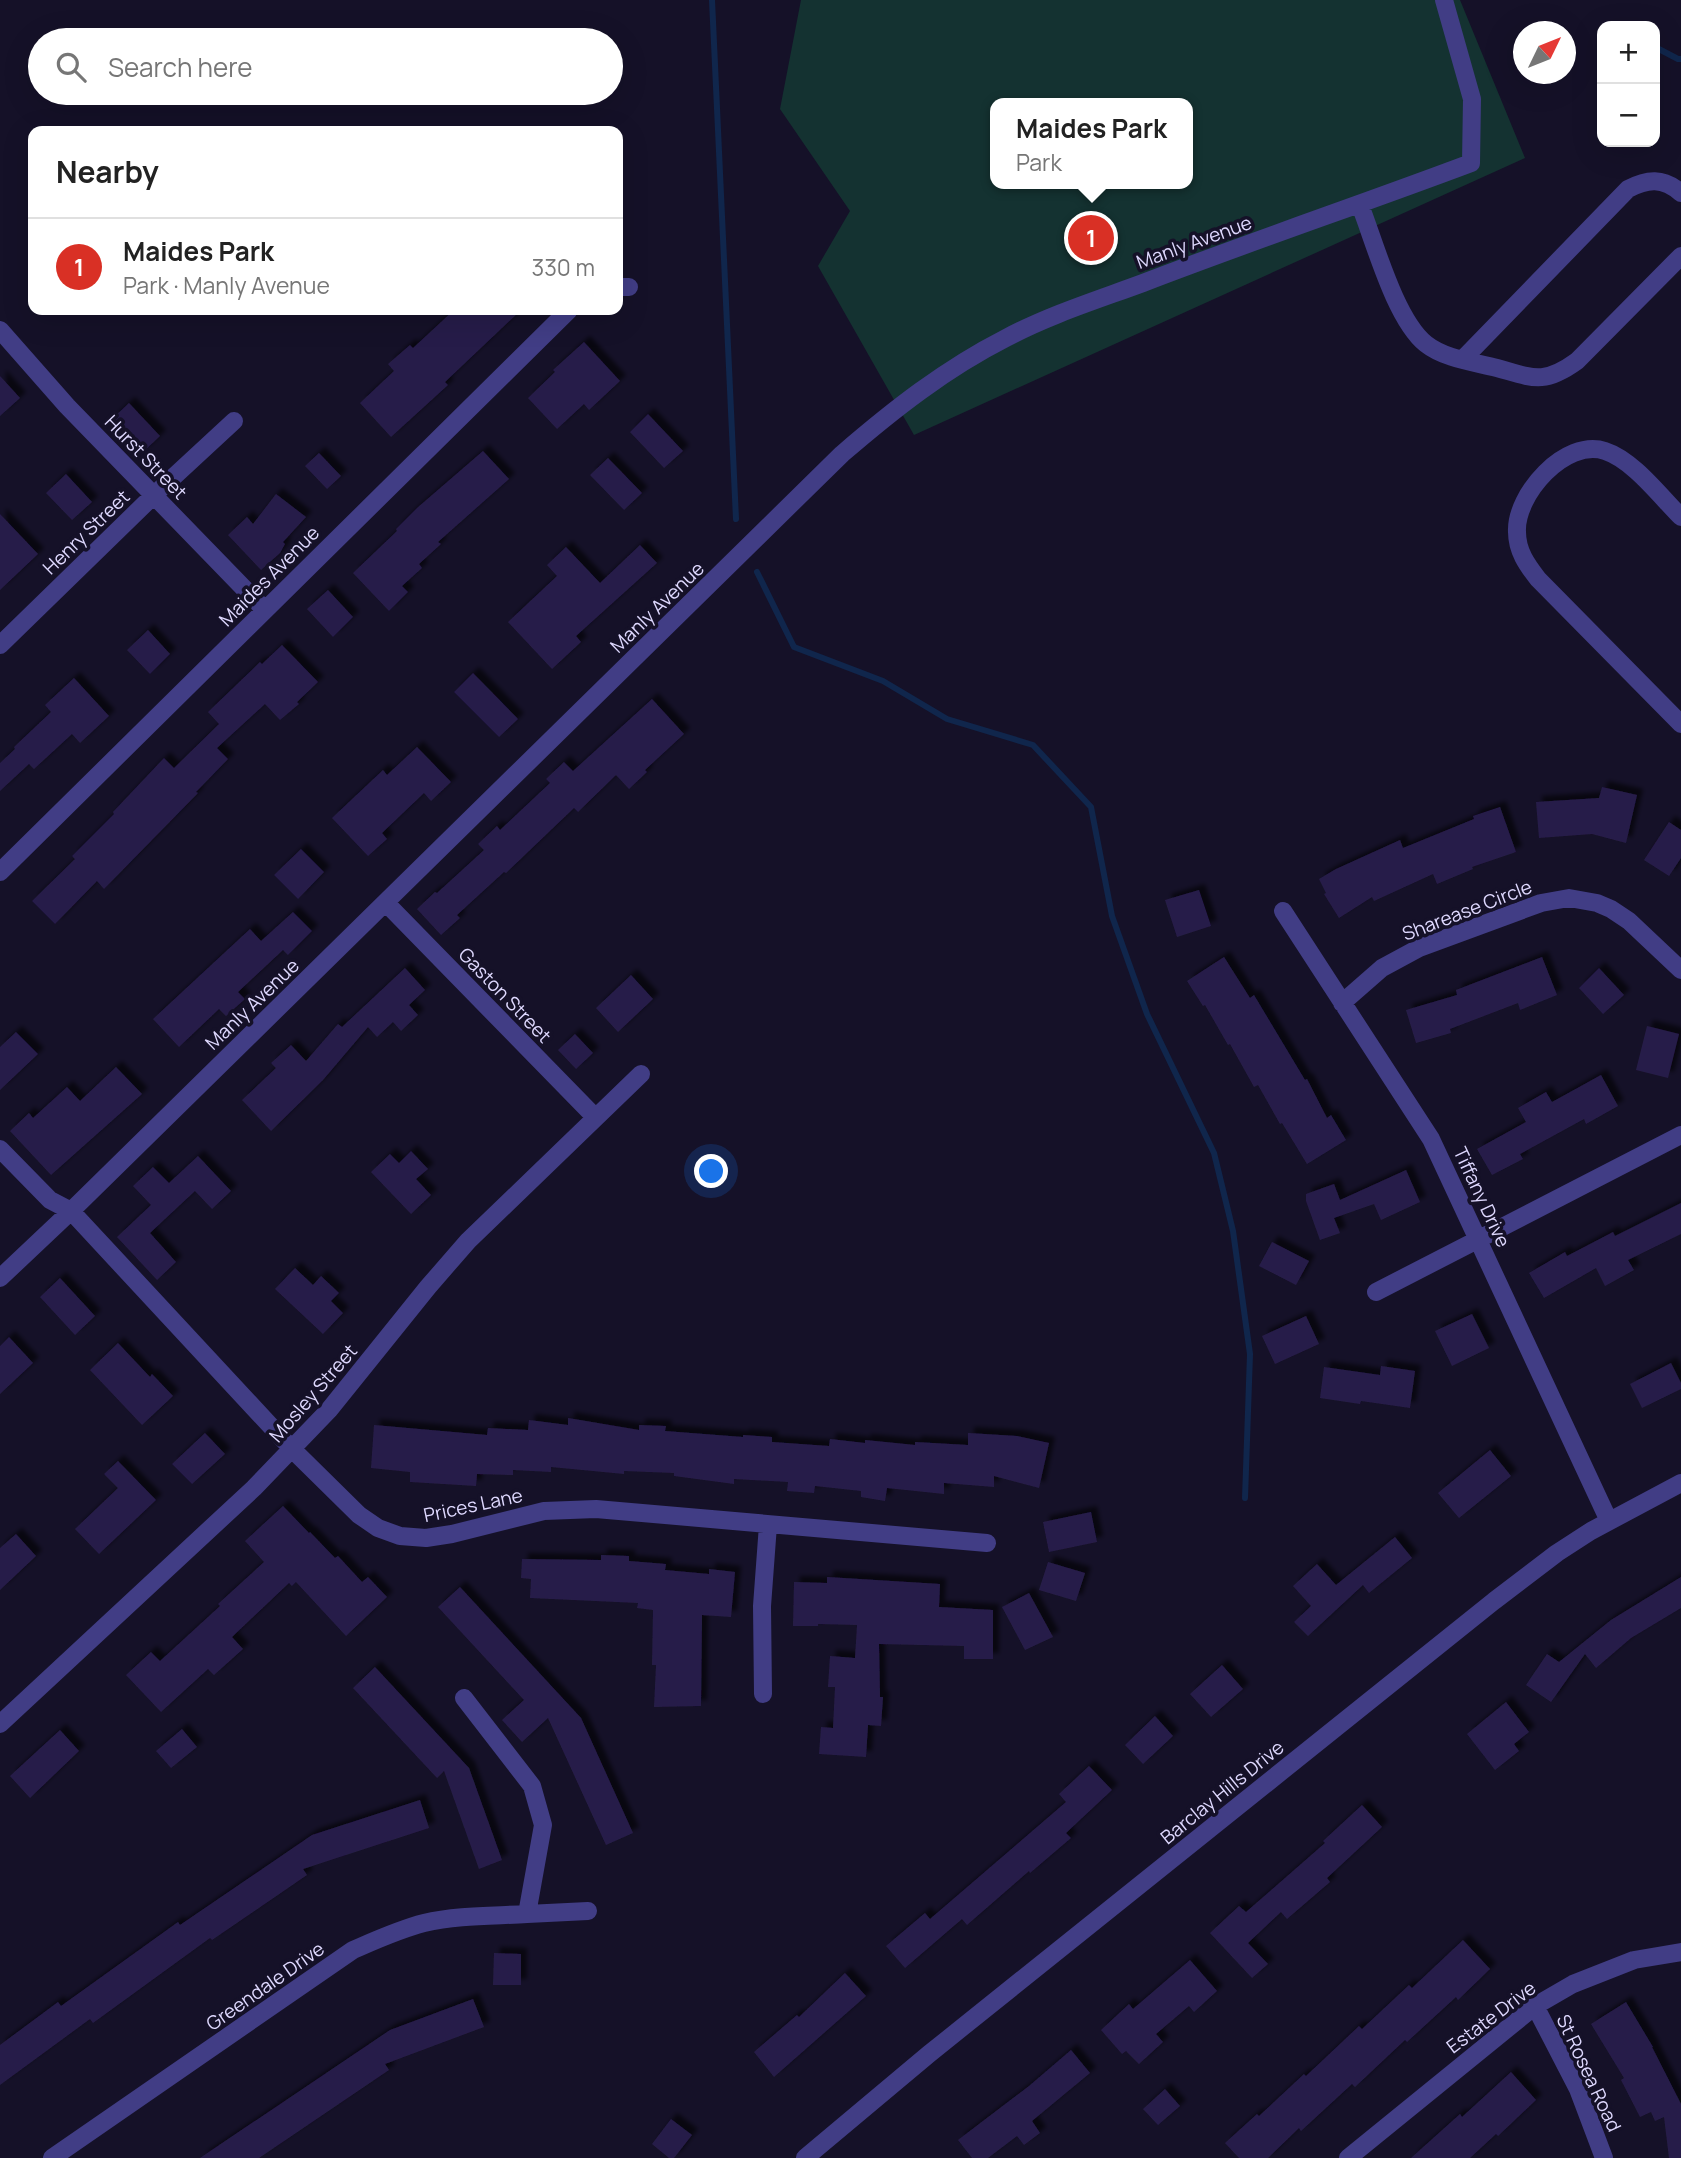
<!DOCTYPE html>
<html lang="en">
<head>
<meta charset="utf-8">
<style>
	body { margin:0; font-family:Manrope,sans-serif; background:#f2f2f2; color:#222 }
	.controls { position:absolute; right:21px; top:21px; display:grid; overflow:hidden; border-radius:14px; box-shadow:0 7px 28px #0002 }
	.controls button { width:63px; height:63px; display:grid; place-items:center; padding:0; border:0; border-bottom:2px solid #e0e0e0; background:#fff; color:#222; font:35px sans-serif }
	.compass { position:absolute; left:1513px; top:21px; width:63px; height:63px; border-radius:50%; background:#fff; box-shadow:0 7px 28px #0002; rotate:47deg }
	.you { position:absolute; left:712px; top:1172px; width:24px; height:24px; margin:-18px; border:5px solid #fff; border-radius:50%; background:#1a73e8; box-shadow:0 0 0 10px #1a73e833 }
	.badge { display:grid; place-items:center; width:46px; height:46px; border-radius:50%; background:#d93025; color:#fff; font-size:23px; font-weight:700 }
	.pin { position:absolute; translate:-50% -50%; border:4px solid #fff; box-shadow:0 2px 7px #0006 }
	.popup { position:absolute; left:990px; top:98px; width:203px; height:91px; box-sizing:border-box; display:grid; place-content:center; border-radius:14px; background:#fff; filter:drop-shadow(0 2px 5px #0005); font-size:23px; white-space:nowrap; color:#767676 }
	.popup b { font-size:26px; color:#222 }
	.popup::after { content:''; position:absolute; left:50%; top:100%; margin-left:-14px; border:14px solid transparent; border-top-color:#fff }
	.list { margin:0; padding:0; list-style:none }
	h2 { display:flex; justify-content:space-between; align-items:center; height:91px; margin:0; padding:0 28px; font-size:30px }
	h2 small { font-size:23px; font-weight:400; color:#767676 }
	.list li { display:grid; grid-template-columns:46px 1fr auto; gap:21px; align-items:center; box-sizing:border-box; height:98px; padding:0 28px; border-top:2px solid #e0e0e0 }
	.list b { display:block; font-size:26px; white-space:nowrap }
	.list p { margin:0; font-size:23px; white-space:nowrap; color:#767676 }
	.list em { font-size:23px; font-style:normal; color:#767676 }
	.icon { flex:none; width:38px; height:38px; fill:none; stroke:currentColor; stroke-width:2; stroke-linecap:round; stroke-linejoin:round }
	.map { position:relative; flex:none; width:1681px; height:2158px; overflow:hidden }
	.search { position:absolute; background:#fff; box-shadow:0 7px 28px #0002; left:28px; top:28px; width:595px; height:77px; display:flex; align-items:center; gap:18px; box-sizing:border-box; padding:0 24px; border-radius:38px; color:#767676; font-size:26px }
	.panel { position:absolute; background:#fff; box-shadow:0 7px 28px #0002; left:28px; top:126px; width:595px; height:189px; border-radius:14px }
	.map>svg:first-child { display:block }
	.green { fill:#143231; fill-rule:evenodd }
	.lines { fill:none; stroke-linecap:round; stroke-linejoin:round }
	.stream { stroke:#10264c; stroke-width:6 }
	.building { fill:#271d48; filter:url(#shadow) }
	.minor { stroke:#413d85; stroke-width:18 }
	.labels { text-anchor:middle; stroke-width:7; stroke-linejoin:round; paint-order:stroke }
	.street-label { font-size:19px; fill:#ded8fe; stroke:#151128 }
</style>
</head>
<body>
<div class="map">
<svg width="1681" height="2158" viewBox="0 0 1681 2158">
	<defs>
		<filter id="shadow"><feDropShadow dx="6" dy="-6" stdDeviation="2" flood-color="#0009"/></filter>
	</defs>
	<rect width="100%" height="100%" fill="#151128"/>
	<!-- green -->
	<path class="green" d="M801,0h659l65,158 -611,277 -96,-169 32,-55 -70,-102zM995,103h192v81h-192z"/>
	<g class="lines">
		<!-- stream -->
		<path class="stream" d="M712,0l24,519
			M1655,47l23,12h3
			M757,572l37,75 89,34 64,38 86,26 58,62 21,109 35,98 67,139 19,78 17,123 -5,144"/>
	</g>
	<!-- building -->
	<path class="building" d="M454,310h67l-76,72 3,3 -57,52 -31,-34 34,-32 -6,-7 22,-19 3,3z
		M584,342l36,39 -31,29 -5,-6 -27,25 -29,-31 27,-26 -2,-2z
		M0,376l20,22 -20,18z
		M129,403l31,33 -17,16 -31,-33z
		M648,414l35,37 -19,17 -34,-36z
		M483,451l26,28 -71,63 3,2 -22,20 3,4 -20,18 6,6 -19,19 -36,-38 44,-42 -1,-2 21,-21z
		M319,453l22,23 -14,13 -22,-23z
		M608,458l34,35 -18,17 -34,-35z
		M66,474l26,28 -20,18 -26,-27z
		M276,494l30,23 -23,25 2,2 -5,9 -19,17 -33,-35 19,-18 6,7z
		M0,514l38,40 -38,36z
		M640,545l17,18 -81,73 5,6 -29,27 -44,-47 49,-46 -10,-11 19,-18 34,36z
		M328,590l25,27 -20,20 -26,-28z
		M148,630l22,24 -20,20 -23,-24z
		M282,645l36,37 -21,20 2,2 -19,16 -15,-16 -48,44 11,11 -32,33 2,1 -94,96 -7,-8 -42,43 -23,-23 43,-42 -3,-3 42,-42 -1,-2 51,-54 10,10 45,-44 -11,-12 52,-50 2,2z
		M473,673l45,46 -19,18 -45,-45z
		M74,678l35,38 -29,27 -8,-9 -38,35 -5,-5 -29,27v-28l15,-14 -1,-2 37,-35 -6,-7z
		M652,699l32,35 -39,36 2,2 -18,17 -13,-14 -38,37 -4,-4 -68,65 -2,-1 -47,43 3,3 -19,17 -24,-26 18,-17 2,1 47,-43 -6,-6 19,-18 3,4 50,-47 -4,-4 18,-17 9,9z
		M417,747l34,35 -20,19 -7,-8 -42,40 5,6 -19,17 -36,-38 51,-48 4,5z
		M1602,787l35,8 -11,48 -34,-9 -53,4 -3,-36 63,-4z
		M1500,807l16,45 -44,15 1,2 -36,15 -4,-10 -59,27 -2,-4 -33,21 -15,-24 2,-1 -7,-14 17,-10 64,-29 3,8 71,-29 -1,-3z
		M1669,822l12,8v28l-12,18 -25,-16z
		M301,849l23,23 -26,27 -24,-24z
		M1199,890l12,36 -34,11 -12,-37z
		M293,912l19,19 -24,24 -5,-5 -45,42 7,7 -19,17 -7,-7 -40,38 -26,-28 97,-90 11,12z
		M1224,957l26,41 4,-3 51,85 2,-1 20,39 4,-3 15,25 -39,24 -25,-41 -2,1 -22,-39 -4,2 -24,-43 -2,1 -23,-40 -2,1 -16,-25z
		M1542,957l15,38 -37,15 -2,-7 -68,26 1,4 -35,10 -10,-33 51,-15 -1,-5z
		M405,968l20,22 -16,15 9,10 -17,16 -8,-9 -16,15 -9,-10 -45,53 -52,51 -29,-31 34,-32 -5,-5 20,-18 15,16 32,-37 4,3z
		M1599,968l25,27 -21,19 -24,-26z
		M631,975l22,24 -35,33 -22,-24z
		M1647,1026l32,8 -11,44 -32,-8z
		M16,1032l22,22 -38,36v-43z
		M575,1034l18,19 -17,16 -18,-19z
		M116,1067l26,27 -91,81 -41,-44 19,-18 4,5 34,-31 13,14z
		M1601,1075l17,31 -32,18 -2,-5 -64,35 3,5 -31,16 -15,-26 49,-27 -8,-14 28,-16 6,10z
		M411,1151l17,18 -12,10 15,16 -20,19 -40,-42 19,-18 9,9z
		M198,1156l33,35 -19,18 -17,-18 -45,42 26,29 -19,18 -40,-43 34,-32 -18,-19 20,-19 16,16z
		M1406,1170l14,32 -39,18 -7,-16 -40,14 6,15 -20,7 -14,-39v-7l28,-10 6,16z
		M1681,1203v31l-53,26 6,10 -29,16 -9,-18 -52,30 -15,-25 36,-21 2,4 46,-24 2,4z
		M1272,1242l37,19 -13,24 -37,-19z
		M295,1268l18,17 8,-9 18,17 -8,8 12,12 -20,21 -48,-45z
		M60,1278l35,38 -20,19 -35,-38z
		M1472,1314l17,34 -37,18 -17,-35z
		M1306,1316l13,28 -44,20 -13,-28z
		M9,1337l24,26 -33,31v-48z
		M118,1343l32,34 2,-3 21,22 -31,29 -52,-55z
		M1671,1363l10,20v6l-39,19 -12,-24z
		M1381,1366l34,5 -5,37 -49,-7 -1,3 -40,-6 4,-31 56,8z
		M568,1418l71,12v-5l27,1 -1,5 78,6v-2l29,2v5l57,4 1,-7 35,4v-3l50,5v-3l53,3v-12l49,3 32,7 -10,45 -45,-12v11l-50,-4v11l-57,-6 -2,13 -24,-4v-6l-46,-5 -1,7 -27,-2 1,-9 -54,-3v5l-60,-8v-3l-50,-2v3l-73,-7v5l-38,-2v5l-36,-1 -1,12 -66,-4v-10l-39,-4 3,-43 113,10 1,-7 40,2 1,-10 39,5z
		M205,1433l20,21 -33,30 -20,-20z
		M1490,1450l21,26 -52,42 -21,-25z
		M118,1461l38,39 -57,54 -24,-25 43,-41 -14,-14z
		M283,1506l26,27 1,-1 25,26 3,-2 24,26 6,-5 19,20 -41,39 -50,-54 -4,4 -3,-3 -57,54 11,12 -29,26 -6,-6 -47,43 -35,-37 25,-23 9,9 60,-55 -2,-2 46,-42 -19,-21z
		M1091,1512l6,30 -48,10 -6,-30z
		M16,1534l20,22 -36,34v-42z
		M1395,1537l17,21 -43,35 -6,-8 -55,51 -14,-14 17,-16 -18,-20 24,-22 19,21z
		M601,1555l28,1v5l37,3 -1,6 44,4v-5l26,3 -4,45 -29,-2 -1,91 -47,1 2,-42h-4l1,-55 -16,-2 1,-5 -108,-5 1,-19 -10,-1 1,-19 79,1z
		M1048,1562l37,11 -9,28 -37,-11z
		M827,1577l113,7 -1,23 54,3v49h-29v-13l-85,-2 1,53h3l-2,29 -13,-1 -2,32 -47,-3 2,-27 12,1 2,-41h-7l2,-31 25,2 2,-33 -39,-1v2h-25l1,-44 33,1z
		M1681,1577v31l-50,30 -35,30 -11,-14 -34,48 -25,-17 21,-31 12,8 52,-42z
		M460,1587l121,131 52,115 -27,12 -58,-127 -26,24 -20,-22 22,-20 -86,-93z
		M1029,1593l24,44 -28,13 -23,-43z
		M1222,1665l21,24 -32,28 -21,-23z
		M375,1667l94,101 33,92 -23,9 -35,-98 -7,7 -84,-90z
		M1506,1702l23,30 -15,12 5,7 -24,19 -28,-36z
		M1155,1716l18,20 -30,28 -18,-19z
		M182,1729l15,18 -26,21 -15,-17z
		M60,1730l19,21 -49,47 -20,-22z
		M1089,1766l23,24 -46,43 5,5 -41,35 -1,-2 -62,54 -5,-6 -57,49 -19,-22 39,-33 5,6 136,-117 -7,-8z
		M420,1800l9,28 -126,41 4,6 -95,65 -2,-2 -117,85 -3,-4 -90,66v-40l58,-43 3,4 117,-84 2,3 132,-90z
		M1362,1805l20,22 -55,51 3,4 -43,37 -6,-7 -33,31 20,21 -16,14 -42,-45 29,-27 7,6 79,-69 -2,-2z
		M1463,1940l27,29 -32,31 -2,-3 -49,45 -2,-2 -50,47 -3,-3 -51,47 -2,-3 -31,30h-29l-14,-15 32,-29 2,2 45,-42 2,2 53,-50 3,3 47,-44 3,3z
		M494,1953l27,1v31h-28z
		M1190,1960l27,31 -23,21 -5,-6 -33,28 7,8 -24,22 -13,-13 -4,3 -21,-24 28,-26 4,5z
		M845,1973l21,23 -92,81 -20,-25 43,-37 2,2z
		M473,1999l11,28 -99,37 4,6 -130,88h-59l190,-128z
		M1626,2002l27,45h-1l29,57v54h-12l-5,-41 -9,4 -4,-9 -11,5 -19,-37 3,-2 -33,-54z
		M1071,2050l19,23 -58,48 8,12 -16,12 -7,-9 -29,22h-16l-14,-18 71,-54z
		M1511,2072l25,28 -38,36 -2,-2 -26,24h-59l49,-44 2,3z
		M1165,2089l15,17 -22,19 -15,-16z
		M671,2119l21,16 -18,23h-5l-17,-14z"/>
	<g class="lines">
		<!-- minor -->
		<path class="minor" d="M1360,205c15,38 35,114 66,139 19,15 48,18 71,24 36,10 47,17 80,-7l104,-105
			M618,287h11
			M0,330l67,76 198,204
			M1463,359l165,-170c19,-10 35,-12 53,4
			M1681,517c-21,-21 -48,-57 -76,-66 -40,-13 -90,44 -88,81 0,19 10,33 21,47l143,145
			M0,645l154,-150 80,-74
			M0,872l569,-562
			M386,903l209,214
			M1283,911l148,228 178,382
			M1342,1003l40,-35 37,-20 122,-45 28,-5 28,5 14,6 18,12 52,49
			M0,1149l50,51 21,11 221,238 67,66 19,13 22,8 26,2 26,-4 92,-23 52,-2 391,34
			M0,1278l71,-67 771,-757c51,-44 103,-85 164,-116 43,-23 91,-38 137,-55 109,-42 219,-79 328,-120l1,-64 -28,-99
			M1376,1292l305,-157
			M763,1694l-1,-88 6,-81
			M464,1698l68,88 11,39 -16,89 61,-3
			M0,1724l254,-236 75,-78 99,-123 40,-46 173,-167
			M1535,2006l43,83 26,69
			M52,2158l301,-208c23,-10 47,-21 71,-27 33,-8 69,-7 103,-9
			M805,2158l124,-104 565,-453 63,-48 34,-22 90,-48
			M1348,2158l187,-152 38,-22 61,-24 47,-8"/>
	</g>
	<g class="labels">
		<!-- street labels -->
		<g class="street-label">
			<text transform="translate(1194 242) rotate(-20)" y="7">Manly Avenue</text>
			<text transform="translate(146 457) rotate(46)" y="7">Hurst Street</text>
			<text transform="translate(86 532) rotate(-44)" y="7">Henry Street</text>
			<text transform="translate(269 576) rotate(-45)" y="7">Maides Avenue</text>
			<text transform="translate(657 607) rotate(-44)" y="7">Manly Avenue</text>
			<text transform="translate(1467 910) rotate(-21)" y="7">Sharease Circle</text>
			<text transform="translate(505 995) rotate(46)" y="7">Gaston Street</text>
			<text transform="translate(252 1004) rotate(-44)" y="7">Manly Avenue</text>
			<text transform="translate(1482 1197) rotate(65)" y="7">Tiffany Drive</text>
			<text transform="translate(313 1393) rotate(-49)" y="7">Mosley Street</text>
			<text transform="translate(473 1505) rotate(-12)" y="7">Prices Lane</text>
			<text transform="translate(1222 1792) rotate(-39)" y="7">Barclay Hills Drive</text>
			<text transform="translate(265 1986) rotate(-35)" y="7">Greendale Drive</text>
			<text transform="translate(1491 2017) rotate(-37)" y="7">Estate Drive</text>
			<text transform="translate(1589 2073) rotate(65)" y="7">St Rosea Road</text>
		</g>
	</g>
</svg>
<div class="controls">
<button>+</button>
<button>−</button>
</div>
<svg class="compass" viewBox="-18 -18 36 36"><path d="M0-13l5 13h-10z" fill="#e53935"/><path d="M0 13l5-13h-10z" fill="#767676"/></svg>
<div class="you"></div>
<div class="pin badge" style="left:1091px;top:238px">1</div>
<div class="popup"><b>Maides Park</b>Park</div>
<div class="search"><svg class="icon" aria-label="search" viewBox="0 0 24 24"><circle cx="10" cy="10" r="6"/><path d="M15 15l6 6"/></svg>Search here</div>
<section class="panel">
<h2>Nearby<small></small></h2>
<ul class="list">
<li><span class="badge">1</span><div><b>Maides Park</b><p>Park · Manly Avenue</p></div><em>330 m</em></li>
</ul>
</section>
</div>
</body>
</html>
